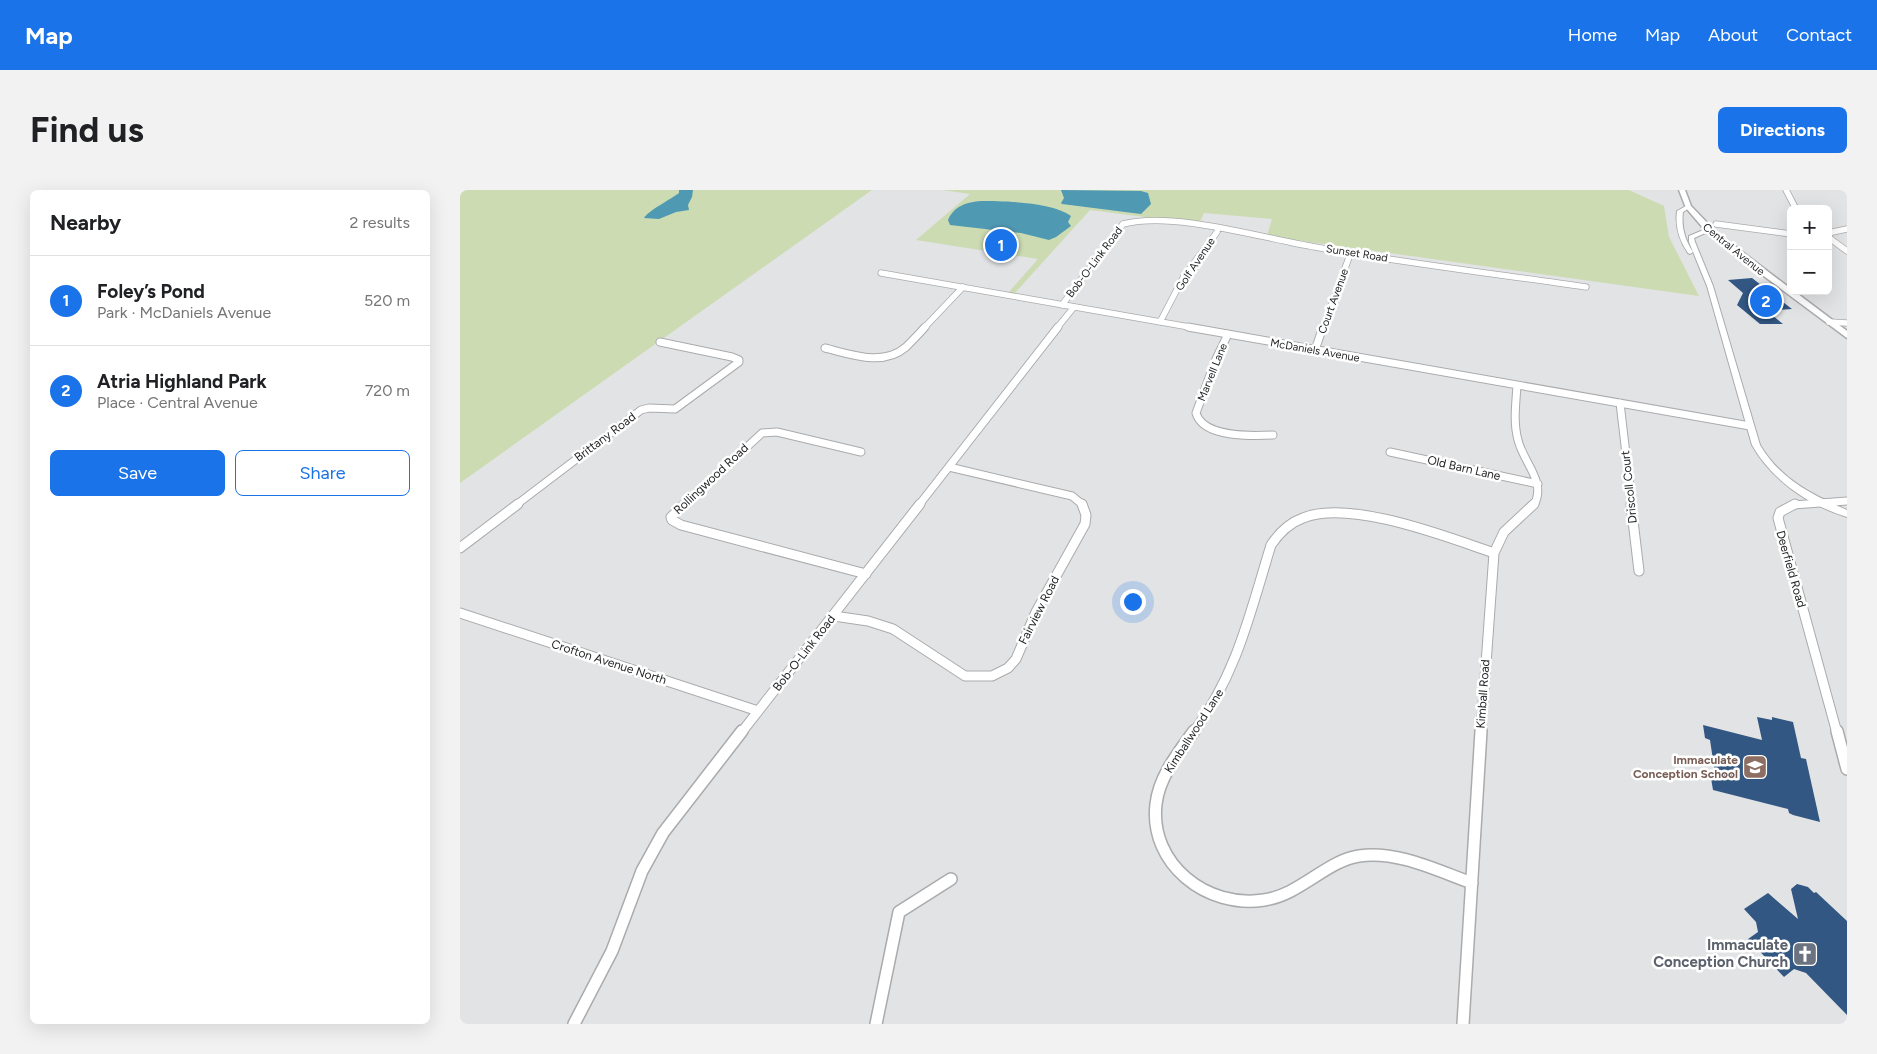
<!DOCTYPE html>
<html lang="en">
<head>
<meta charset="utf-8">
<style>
	body { margin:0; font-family:Figtree,sans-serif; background:#f2f2f2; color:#202124 }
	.controls { position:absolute; right:15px; top:15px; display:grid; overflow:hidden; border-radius:8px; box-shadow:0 5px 20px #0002 }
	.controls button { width:45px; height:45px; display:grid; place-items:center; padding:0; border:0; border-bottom:1px solid #e0e0e0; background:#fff; color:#202124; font:25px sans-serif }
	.you { position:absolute; left:672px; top:411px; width:18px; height:18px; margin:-12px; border:4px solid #fff; border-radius:50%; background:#1a73e8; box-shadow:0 0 0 8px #1a73e833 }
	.badge { display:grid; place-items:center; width:32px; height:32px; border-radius:50%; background:#1a73e8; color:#fff; font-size:16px; font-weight:700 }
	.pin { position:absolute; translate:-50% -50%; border:2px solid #fff; box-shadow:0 1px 5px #0006 }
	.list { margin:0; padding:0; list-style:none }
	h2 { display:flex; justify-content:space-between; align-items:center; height:65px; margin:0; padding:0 20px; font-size:21px }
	h2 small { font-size:16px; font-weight:400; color:#757577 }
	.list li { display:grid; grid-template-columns:32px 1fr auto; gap:15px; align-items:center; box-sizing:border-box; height:90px; padding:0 20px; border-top:1px solid #e0e0e0 }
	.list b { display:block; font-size:19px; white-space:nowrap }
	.list p { margin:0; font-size:16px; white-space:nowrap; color:#757577 }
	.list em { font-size:16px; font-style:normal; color:#757577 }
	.actions { display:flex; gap:10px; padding:15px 20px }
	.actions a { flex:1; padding:11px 0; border:1px solid #1a73e8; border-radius:8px; text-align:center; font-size:18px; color:#1a73e8 }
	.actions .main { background:#1a73e8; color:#fff }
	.map { position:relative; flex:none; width:1387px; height:834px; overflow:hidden; border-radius:8px }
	header { display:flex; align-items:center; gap:30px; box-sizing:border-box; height:70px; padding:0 25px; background:#1a73e8; color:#fff }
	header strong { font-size:24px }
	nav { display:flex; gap:28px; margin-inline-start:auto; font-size:18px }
	.intro { display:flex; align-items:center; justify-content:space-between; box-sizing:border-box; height:120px; padding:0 30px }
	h1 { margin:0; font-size:35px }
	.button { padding:12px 22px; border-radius:8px; background:#1a73e8; color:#fff; font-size:18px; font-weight:700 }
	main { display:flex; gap:30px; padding:0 30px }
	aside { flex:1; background:#fff; border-radius:8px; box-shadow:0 5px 20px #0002 }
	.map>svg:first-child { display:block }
	.green { fill:#ccdbb2 }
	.water { fill:#4f99b3 }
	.building { fill:#325782 }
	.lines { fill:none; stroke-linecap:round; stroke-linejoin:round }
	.minor-far3-casing { stroke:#aaabad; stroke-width:7 }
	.minor-far2-casing { stroke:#aaabad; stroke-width:9 }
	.minor-far1-casing { stroke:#aaabad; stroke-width:11 }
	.minor-casing { stroke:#aaabad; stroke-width:14 }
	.tertiary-casing { stroke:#aaabad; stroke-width:2 }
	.secondary-casing { stroke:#aaabad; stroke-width:3 }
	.minor-far3 { stroke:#fff; stroke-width:5.5 }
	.minor-far2 { stroke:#fff; stroke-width:7 }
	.minor-far1 { stroke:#fff; stroke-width:9 }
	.minor { stroke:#fff; stroke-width:11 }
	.tertiary { fill:#fff; fill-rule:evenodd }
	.secondary { fill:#fff; fill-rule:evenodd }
	.labels { text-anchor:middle; stroke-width:5; stroke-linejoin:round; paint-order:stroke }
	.far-street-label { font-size:11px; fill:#242526; stroke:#fff }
	.street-label { font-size:12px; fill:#242526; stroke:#fff }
	.education-label { font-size:12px; font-weight:bold; fill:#785e54; stroke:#fff; text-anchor:end }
	.near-worship-label { font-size:15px; font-weight:bold; fill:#5b616d; stroke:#fff; text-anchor:end }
</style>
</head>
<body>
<header>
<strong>Map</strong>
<nav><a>Home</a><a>Map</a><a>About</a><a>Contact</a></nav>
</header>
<div class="intro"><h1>Find us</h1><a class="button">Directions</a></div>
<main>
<aside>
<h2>Nearby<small>2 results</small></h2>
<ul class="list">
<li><span class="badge">1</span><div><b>Foley’s Pond</b><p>Park · McDaniels Avenue</p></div><em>520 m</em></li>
<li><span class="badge">2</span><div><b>Atria Highland Park</b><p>Place · Central Avenue</p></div><em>720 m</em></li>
</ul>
<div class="actions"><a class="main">Save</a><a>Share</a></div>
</aside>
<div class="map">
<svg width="1387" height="834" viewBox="0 0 1387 834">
	<rect width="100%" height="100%" fill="#e2e3e5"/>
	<!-- green -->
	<path class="green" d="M0,0h412l-412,293z
		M482,0h687l35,16 5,31 30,59 -432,-60 5,-17 -68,-6 -5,11 -109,-14 -76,84 -6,-1 30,-34 -122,-19 54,-46z"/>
	<!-- water -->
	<path class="water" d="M219,0h14l-1,7 -4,8 1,5 -13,2 -17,7 -15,-1c4,-7 27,-19 35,-25z
		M601,0l80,1 7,2 3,11 -10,10 -79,-10 -1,-1 3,-5z
		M521,11c24,0 71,1 90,15l-3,6 3,4 -15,11 -7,3 -28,-7 -71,-8 -2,-5c6,-14 19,-18 33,-19z"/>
	<!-- building -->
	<path class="building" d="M1292,88l40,31 -25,2 16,13h-23l-23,-19 6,-12 -15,-13z
		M1297,527l15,3v-3l21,5 8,36 5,1 14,63 -27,-7 -4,-2 -1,-4 -75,-19 -3,-18 5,1 -5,-33 -5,-2 -2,-13 59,15z
		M1337,694l11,3 6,6 2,-1 31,29v94l-41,-42 -12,-4 -10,8 -36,-38 10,-7 -2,-10 -12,-13 24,-16 30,26 -7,-30z"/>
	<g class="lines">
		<defs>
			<path id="minor-far3" d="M1326,0l10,19
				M1256,34l75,10
				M1368,43l19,-4
				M1368,47l19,14
				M421,83l314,55
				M602,115l61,-81c52,-13 138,14 192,23 89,16 181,27 271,40
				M700,132l23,-44 34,-46
				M1369,132l18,1
				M464,138l39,-41
				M597,138l17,-21
				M863,138l28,-76"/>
			<path id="minor-far2" d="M728,137l562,99
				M768,144l-12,25 -20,54c7,25 56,23 77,22
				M365,158c25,6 58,19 81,-1 6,-6 13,-13 19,-20
				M855,160l8,-23
				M1057,195c-1,18 -4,37 1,55 5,22 29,42 16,65
				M1160,213l12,102
				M930,262l148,32
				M489,277l123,29 11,9
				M56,315l125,-95 8,-2 26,1 64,-47v-2l-7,-3 -72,-15
				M224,315l78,-72 15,-1 84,20
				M459,315l139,-178
				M1333,315l54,-4"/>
			<path id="minor-far1" d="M225,314l-14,13 1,3 9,5 185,49
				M1171,314l8,67
				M1335,314l-15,8 -2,6 59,215
				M0,358l58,-44
				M0,423l298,98
				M374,426l34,5 25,8 72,47h27l16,-8 8,-9 20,-47 49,-88 1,-9 -4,-11
				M281,543l179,-229
				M733,543c44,-59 57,-120 78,-188 8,-12 18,-22 32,-27 47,-19 144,19 191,35
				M1021,543l13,-180 10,-21 30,-28"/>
			<path id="minor" d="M734,541c-16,22 -35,46 -38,73 -7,60 51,105 108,96 36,-5 62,-39 95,-44 38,-6 79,15 113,27
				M1377,541l10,38
				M114,834l38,-73 30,-80 21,-38 79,-102
				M416,834l23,-112 52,-33
				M1003,834l18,-293"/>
			<path id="tertiary" d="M1226,16l5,1 -8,5c-2,15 2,28 10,40l-3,2 -2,-1c-9,-13 -13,-26 -11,-42z
				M1248,38l2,1v2l-16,7 1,4 18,44 47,159c20,34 52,50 87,65v7c-39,-12 -75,-37 -95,-72l-45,-159 -18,-44v-6z"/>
			<path id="secondary" d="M1219,0h6l6,16 25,26 75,57v2h3l53,40v7l-137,-102 -24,-28z"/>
		</defs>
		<!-- minor-far3 casing -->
		<use href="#minor-far3" class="minor-far3-casing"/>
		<!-- minor-far2 casing -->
		<use href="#minor-far2" class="minor-far2-casing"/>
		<!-- minor-far1 casing -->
		<use href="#minor-far1" class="minor-far1-casing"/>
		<!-- minor casing -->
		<use href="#minor" class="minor-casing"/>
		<!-- tertiary casing -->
		<use href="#tertiary" class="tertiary-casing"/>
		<!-- secondary casing -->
		<use href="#secondary" class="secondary-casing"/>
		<!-- minor-far3 -->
		<use href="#minor-far3" class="minor-far3"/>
		<!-- minor-far2 -->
		<use href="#minor-far2" class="minor-far2"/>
		<!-- minor-far1 -->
		<use href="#minor-far1" class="minor-far1"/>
		<!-- minor -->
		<use href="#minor" class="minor"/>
		<!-- tertiary -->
		<use href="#tertiary" class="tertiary"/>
		<!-- secondary -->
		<use href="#secondary" class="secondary"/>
	</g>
	<!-- icons -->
	<defs>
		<symbol id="school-square" viewBox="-11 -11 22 22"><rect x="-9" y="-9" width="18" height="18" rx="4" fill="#8d6e63" stroke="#fff"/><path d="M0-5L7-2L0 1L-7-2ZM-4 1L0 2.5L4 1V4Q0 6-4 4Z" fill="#fff"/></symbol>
		<symbol id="church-square" viewBox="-11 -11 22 22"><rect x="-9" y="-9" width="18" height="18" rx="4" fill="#6b7280" stroke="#fff"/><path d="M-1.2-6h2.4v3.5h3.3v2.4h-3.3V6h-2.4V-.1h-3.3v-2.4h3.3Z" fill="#fff"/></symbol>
	</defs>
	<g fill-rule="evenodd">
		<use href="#school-square" x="1281" y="563" width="28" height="28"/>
		<use href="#church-square" x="1331" y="750" width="28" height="28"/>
	</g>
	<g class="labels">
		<!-- far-street labels -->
		<g class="far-street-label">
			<text transform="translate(1274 59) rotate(39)" y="4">Central Avenue</text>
			<text transform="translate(897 63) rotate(9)" y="4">Sunset Road</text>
			<text transform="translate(634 72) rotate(-53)" y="4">Bob-O-Link Road</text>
			<text transform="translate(735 74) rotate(-56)" y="4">Golf Avenue</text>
			<text transform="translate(873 111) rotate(-70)" y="4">Court Avenue</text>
			<text transform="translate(855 160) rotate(10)" y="4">McDaniels Avenue</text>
			<text transform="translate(752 182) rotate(-68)" y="4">Marvell Lane</text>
		</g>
		<!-- street labels -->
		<g class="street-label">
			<text transform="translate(145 247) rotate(-37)" y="4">Brittany Road</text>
			<text transform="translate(1004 278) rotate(13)" y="4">Old Barn Lane</text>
			<text transform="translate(251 289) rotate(-43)" y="4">Rollingwood Road</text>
			<text transform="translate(1169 297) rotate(-96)" y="4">Driscoll Court</text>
			<text transform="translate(1331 379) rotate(74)" y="4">Deerfield Road</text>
			<text transform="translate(579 420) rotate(-63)" y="4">Fairview Road</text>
			<text transform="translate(344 463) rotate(-52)" y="4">Bob-O-Link Road</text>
			<text transform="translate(149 472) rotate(18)" y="4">Crofton Avenue North</text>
			<text transform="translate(1023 504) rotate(-86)" y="4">Kimball Road</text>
			<text transform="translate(734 541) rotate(-57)" y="4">Kimballwood Lane</text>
		</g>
		<!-- education labels -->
		<g class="education-label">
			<text x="1278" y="574">Immaculate<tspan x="1278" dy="14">Conception School</tspan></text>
		</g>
		<!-- near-worship labels -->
		<g class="near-worship-label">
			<text x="1328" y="760">Immaculate<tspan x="1328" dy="17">Conception Church</tspan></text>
		</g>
	</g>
</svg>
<div class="controls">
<button>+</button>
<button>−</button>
</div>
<div class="you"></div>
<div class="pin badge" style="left:541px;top:55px">1</div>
<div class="pin badge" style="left:1306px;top:111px">2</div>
</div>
</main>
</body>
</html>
